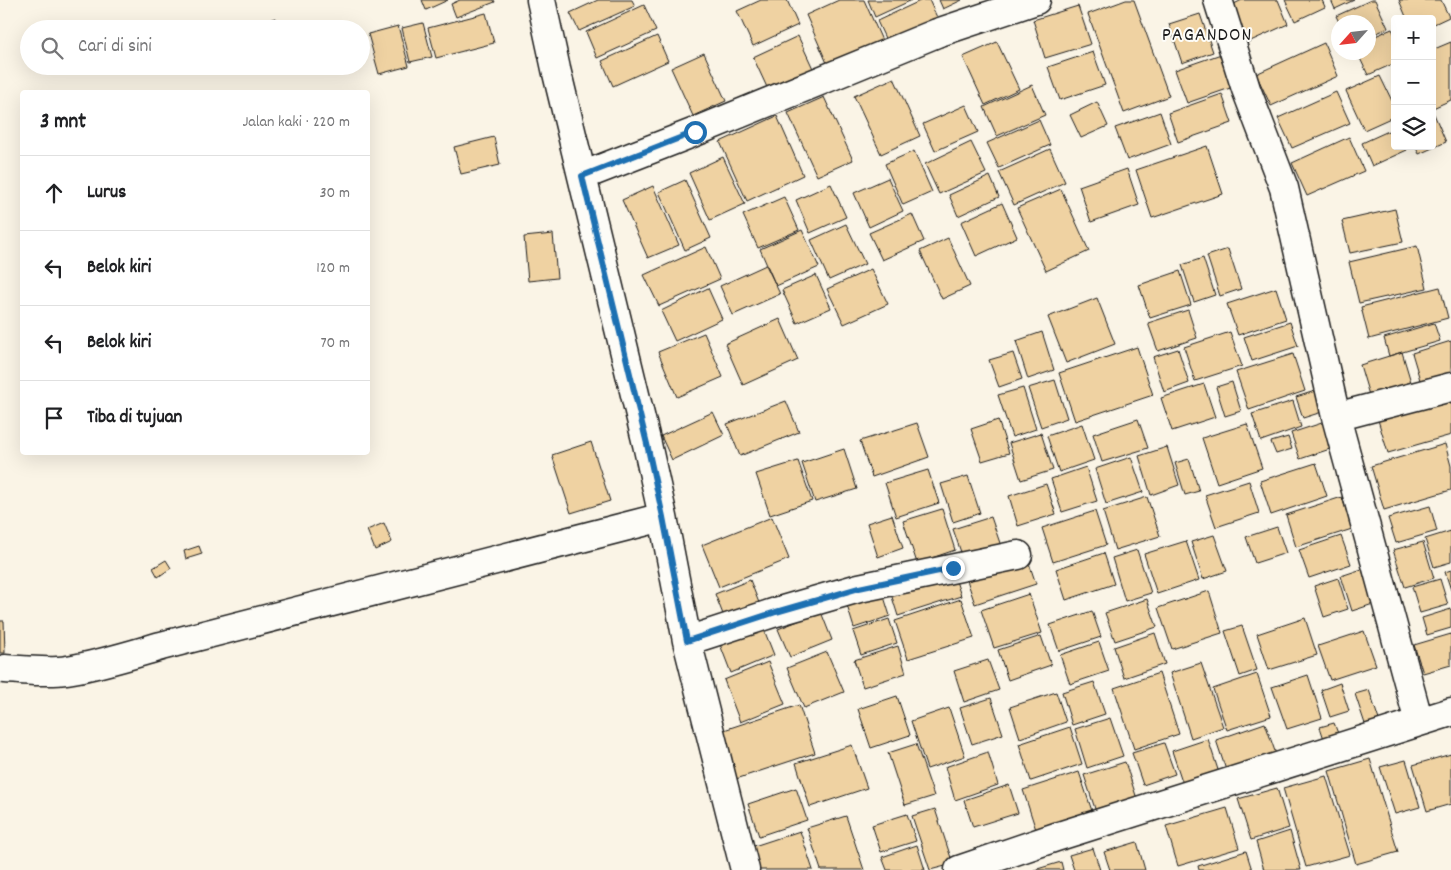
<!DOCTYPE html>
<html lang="id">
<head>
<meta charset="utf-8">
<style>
	body { margin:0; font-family:Dekko,sans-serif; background:#f6f6f6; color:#202124 }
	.controls { position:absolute; right:15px; top:15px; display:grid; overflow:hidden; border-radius:5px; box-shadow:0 5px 20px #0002 }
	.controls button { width:45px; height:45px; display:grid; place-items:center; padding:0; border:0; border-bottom:1px solid #e0e0e0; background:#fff; color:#202124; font:25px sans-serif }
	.compass { position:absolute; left:1331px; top:15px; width:45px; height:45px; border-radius:50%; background:#fff; box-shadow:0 5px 20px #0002; rotate:243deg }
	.stop { position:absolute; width:15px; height:15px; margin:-11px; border:4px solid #1f6fb2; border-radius:50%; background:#fff }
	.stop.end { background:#1f6fb2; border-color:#fff; box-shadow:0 1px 5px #0008 }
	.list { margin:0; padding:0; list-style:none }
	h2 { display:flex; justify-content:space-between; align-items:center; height:65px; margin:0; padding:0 20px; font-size:21px }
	h2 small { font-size:16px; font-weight:400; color:#757577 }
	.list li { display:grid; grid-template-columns:32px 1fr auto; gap:15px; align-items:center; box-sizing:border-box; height:75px; padding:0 20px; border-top:1px solid #e0e0e0 }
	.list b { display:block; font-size:19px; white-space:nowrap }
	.list em { font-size:16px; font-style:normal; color:#757577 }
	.icon { flex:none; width:28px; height:28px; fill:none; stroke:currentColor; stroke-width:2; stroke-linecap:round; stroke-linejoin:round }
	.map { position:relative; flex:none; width:1451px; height:870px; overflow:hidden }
	.search { position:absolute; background:#fff; box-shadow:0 5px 20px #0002; left:20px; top:20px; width:350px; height:55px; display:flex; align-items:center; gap:12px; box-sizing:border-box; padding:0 18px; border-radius:28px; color:#757577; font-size:19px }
	.panel { position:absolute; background:#fff; box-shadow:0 5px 20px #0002; left:20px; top:90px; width:350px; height:365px; border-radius:5px }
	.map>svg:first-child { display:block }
	.building { fill:#efd2a2; stroke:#1c1c1c }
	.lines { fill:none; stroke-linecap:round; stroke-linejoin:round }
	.minor-casing { stroke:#1c1c1c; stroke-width:31 }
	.minor { stroke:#fdfcf7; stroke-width:28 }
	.route { stroke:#1f6fb2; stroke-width:6 }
	.labels { text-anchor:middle; stroke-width:4; stroke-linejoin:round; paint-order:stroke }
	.quarter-label { font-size:20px; letter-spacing:1px; fill:#1c1c1c; stroke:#fdfcf7 }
</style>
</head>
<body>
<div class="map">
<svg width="1451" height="870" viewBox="0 0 1451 870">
	<rect width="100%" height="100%" fill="#faf4e6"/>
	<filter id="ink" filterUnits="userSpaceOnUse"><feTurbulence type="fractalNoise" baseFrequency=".02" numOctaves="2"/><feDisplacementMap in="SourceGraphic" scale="10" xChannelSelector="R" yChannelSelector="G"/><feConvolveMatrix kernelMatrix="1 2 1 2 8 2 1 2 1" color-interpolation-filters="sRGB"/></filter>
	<g filter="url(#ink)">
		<!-- building -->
		<path class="building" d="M422,0h26l-22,10z
			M460,0h34l1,2 -39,15 -5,-13z
			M598,0h34l3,6 -56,25 -9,-18z
			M761,0h26l11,25 -45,21 -16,-35z
			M839,0h25l20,45 -54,25 -24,-55z
			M868,0h44l-37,17z
			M922,0h7l12,26 -51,23 -13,-28z
			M939,0h23l-19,9z
			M1126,0h8l35,96 -45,17 -36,-99z
			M1242,0h36l10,24 -44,20 -16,-37z
			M1285,0h37l3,7 -30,14z
			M1331,0h23l-19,9z
			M1371,0h4l13,28 -20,9v-15h-29l-3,-6z
			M1399,0h42l8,17 -17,8v-6h-25z
			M644,5l12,26 -59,27 -11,-26z
			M1078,6l13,38 -46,14 -12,-38z
			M486,13l8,30 -58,15 -8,-30z
			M1200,14l13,38 -31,11 -13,-39z
			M275,18l4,11h-35z
			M423,23l9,34 -22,5 -8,-34z
			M398,26l11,40 -30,8 -11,-40z
			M1392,29l3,6v28l-27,12 -11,-23h11v-13z
			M657,36l11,25 -55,25 -11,-25z
			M798,36l18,39 -45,21 -18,-39z
			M997,42l22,47 -34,16 -22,-48z
			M1451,42v58l-18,8 -1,-58z
			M1324,43l14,33 -67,30 -15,-32z
			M1093,52l12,33 -45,15 -12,-33z
			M704,53l22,48 -33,15 -22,-48z
			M1224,53l12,33 -49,17 -12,-33z
			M1380,76l15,31v9l-31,14 -18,-39z
			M894,78l26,58 -39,18 -27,-58z
			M1032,85l13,30 -48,21 -13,-29z
			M1336,92l14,31 -58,25 -14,-30z
			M1222,94l10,29 -54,19 -10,-29z
			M824,97l29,63 -36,16 -29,-63z
			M1097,102l11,24 -27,12 -11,-23z
			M966,105l12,27 -43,19 -12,-27z
			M1160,112l11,32 -44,16 -12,-32z
			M1434,114l12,28 -27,12 -4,-8h17v-31z
			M777,116l26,59 -56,26 -27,-59z
			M1039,120l11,25 -51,23 -12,-25z
			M1395,128v18h10l2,4 -35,16 -10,-23z
			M494,137l6,28 -39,9 -7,-27z
			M1349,137l15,34 -57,25 -15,-33z
			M971,142l15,31 -47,21 -14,-30z
			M1207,146l16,48 -71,24 -16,-48z
			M1050,149l15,33 -51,23 -15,-33z
			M914,151l18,41 -29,13 -18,-41z
			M723,157l22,47 -35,16 -21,-47z
			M1127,169l12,36 -48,17 -12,-36z
			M990,176l9,21 -41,19 -9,-21z
			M888,178l15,33 -34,16 -15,-34z
			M685,180l26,58 -26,12 -26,-58z
			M831,184l15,33 -36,16 -14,-33z
			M653,186l26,59 -31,13 -26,-58z
			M1061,189l28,62 -43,20 -29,-63z
			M784,197l15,33 -41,18 -15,-33z
			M1002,203l15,34 -41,19 -15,-34z
			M1395,209l8,33 -53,11 -8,-32z
			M912,214l12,27 -42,19 -13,-27z
			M846,224l19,40 -36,16 -18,-40z
			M802,230l17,37 -43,19 -16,-37z
			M553,234l4,44 -29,3 -4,-44z
			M948,238l22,48 -28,13 -22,-48z
			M1417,246l10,42 -68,15 -10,-41z
			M706,247l14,32 -61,27 -15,-31z
			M1228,249l13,40 -21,7 -13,-40z
			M1203,258l12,37 -21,7 -12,-37z
			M766,265l14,29 -47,21 -13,-29z
			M871,269l17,35 -44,20 -17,-35z
			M1180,271l11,34 -41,13 -11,-33z
			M816,275l15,33 -34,15 -15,-33z
			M1440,287l8,31 -79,21 -8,-32z
			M708,288l14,31 -47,22 -14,-30z
			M1276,288l10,31 -48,16 -11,-31z
			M1097,298l18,46 -49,19 -18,-46z
			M1188,310l9,28 -39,13 -10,-28z
			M780,319l18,41 -55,25 -18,-41z
			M1290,322l8,24 -46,15 -8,-24z
			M1434,323l6,18 -51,15 -5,-18z
			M1042,332l12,38 -26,9 -12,-38z
			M1230,332l12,34 -47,15 -11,-34z
			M704,333l19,44 -46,20 -19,-45z
			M1451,341v41l-28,8 -11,-37z
			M1137,347l16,48 -78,26 -16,-48z
			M1178,349l11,34 -25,9 -11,-35z
			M1402,352l12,40 -42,13 -12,-40z
			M1013,353l9,26 -23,8 -10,-27z
			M1293,354l12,37 -56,19 -13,-38z
			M1055,380l12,38 -26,9 -13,-39z
			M1232,382l9,29 -16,5 -9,-29z
			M1204,384l11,33 -43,14 -11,-33z
			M1451,387v48l-63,18 -13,-43z
			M1023,388l13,41 -24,8 -14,-42z
			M1315,391l7,21 -19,6 -7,-21z
			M786,401l13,31 -59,24 -13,-32z
			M1293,401l8,26 -40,14 -9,-27z
			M713,412l11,23 -52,25 -11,-24z
			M1138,419l10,29 -46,14 -9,-28z
			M998,420l11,33 -27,8 -11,-32z
			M1325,422l8,26 -33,11 -9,-26z
			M917,423l12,34 -57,20 -12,-36z
			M1082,424l12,36 -35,12 -12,-36z
			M1247,424l15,44 -45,15 -15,-45z
			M1041,433l12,37 -32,10 -12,-37z
			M1288,437l4,12 -16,5 -5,-12z
			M591,442l19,59 -39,12 -19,-58z
			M1445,444l6,22v24l-67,20 -13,-44z
			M1167,447l12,38 -28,10 -12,-39z
			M844,449l13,40 -42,13 -13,-39z
			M1131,457l12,35 -37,12 -11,-35z
			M1189,459l10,32 -14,4 -10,-32z
			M798,461l14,40 -42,14 -14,-41z
			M1316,463l11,33 -56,19 -11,-34z
			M1086,467l11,34 -35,11 -11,-33z
			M928,470l11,33 -43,14 -11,-34z
			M968,476l12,37 -27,9 -12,-38z
			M1249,481l10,32 -43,14 -11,-32z
			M1046,484l10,30 -38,12 -9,-30z
			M1147,497l13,39 -45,14 -12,-39z
			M1342,497l10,32 -56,18 -10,-32z
			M1430,506l7,25 -41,12 -8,-25z
			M942,509l13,41 -38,13 -14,-42z
			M1095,511l11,34 -53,17 -11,-34z
			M892,515l11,33 -25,9 -11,-34z
			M772,517l17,42 -70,28 -17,-42z
			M991,517l10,29 -38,12 -10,-29z
			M384,523l8,19 -17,8 -8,-20z
			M1277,527l9,26 -31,10 -9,-26z
			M1451,531v31l-17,5 -9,-28z
			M1214,535l13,36 -24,8 -12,-37z
			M1341,536l10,28 -42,14 -10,-28z
			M1186,541l13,39 -42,14 -13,-40z
			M1423,542l11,36 -29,9 -12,-37z
			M199,546l3,8 -16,5 -2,-8z
			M1024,548l12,36 -61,20 -12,-36z
			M1137,550l14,43 -26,8 -13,-43z
			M1104,553l10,31 -48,16 -10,-31z
			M166,560l5,8 -13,9 -5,-9z
			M949,560l12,36 -63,20 -11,-35z
			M1362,569l11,35 -21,7 -11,-35z
			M1451,570v20l-6,-18z
			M1338,578l10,31 -24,8 -10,-31z
			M1440,579l8,26 -28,8 -8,-26z
			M750,580l13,33 -35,14 -13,-33z
			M881,587l9,29 -36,12 -9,-29z
			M1209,591l13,42 -50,16 -14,-41z
			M1029,594l13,39 -48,15 -13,-38z
			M961,599l13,39 -66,21 -13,-38z
			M1147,599l10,28 -42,14 -10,-28z
			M1451,609v19l-24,7 -5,-17z
			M1092,611l9,26 -42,14 -9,-26z
			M821,612l11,28 -42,17 -12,-28z
			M759,617l15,38 -43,18 -15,-39z
			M1305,618l12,37 -48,15 -12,-36z
			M889,619l8,24 -36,12 -8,-24z
			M0,621h4l1,32h-5z
			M1242,626l15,44 -17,6 -15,-45z
			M1364,631l12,34 -46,15 -12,-34z
			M1155,633l10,31 -41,14 -10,-31z
			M1451,634v31l-28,8 -9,-28z
			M1041,636l10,29 -43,15 -10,-30z
			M1099,642l10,29 -39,13 -10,-29z
			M898,646l8,27 -43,14 -9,-27z
			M827,652l17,40 -40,16 -17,-40z
			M988,660l11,30 -35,12 -10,-31z
			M768,662l17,42 -45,18 -16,-42z
			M1201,663l22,64 -32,11 -21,-65z
			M1159,673l20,61 -45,15 -20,-61z
			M1257,674l14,42 -44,14 -14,-41z
			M1308,675l14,43 -35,11 -15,-42z
			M1094,682l11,32 -33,11 -10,-33z
			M1340,683l9,28 -19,6 -9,-27z
			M1369,690l10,30 -14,4 -10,-30z
			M1056,692l10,30 -46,16 -10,-31z
			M897,696l13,39 -39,13 -13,-39z
			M991,698l12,36 -31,10 -12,-36z
			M799,705l16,48 -85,28 -15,-48z
			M949,708l16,48 -38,13 -16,-48z
			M1110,718l13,38 -36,12 -12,-39z
			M1265,723l12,34 -50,16 -11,-33z
			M1334,723l8,21 -15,4 -7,-21z
			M1070,727l12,37 -51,17 -12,-37z
			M1208,739l12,37 -36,11 -12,-36z
			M1164,743l11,31 -32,11 -11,-32z
			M916,744l18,52 -29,9 -17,-52z
			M852,745l15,43 -57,19 -14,-44z
			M988,752l10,33 -43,15 -10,-33z
			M1451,754v50l-24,7 -14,-46z
			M1370,759l28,93 -42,12 -27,-93z
			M1406,760l14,47 -25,7 -15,-47z
			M1125,762l15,46 -41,13 -15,-46z
			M1079,772l16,48 -56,19 -16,-49z
			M1326,776l24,79 -44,12 -23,-79z
			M1009,785l9,28 -45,14 -9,-27z
			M796,788l11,32 -48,16 -11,-32z
			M1277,788l12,40 -38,12 -13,-41z
			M1227,808l12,40 -61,18 -12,-40z
			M935,809l18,55 -23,6 -18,-54z
			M907,814l9,27 -35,11 -9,-27z
			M846,816l18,54h-43l-14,-42z
			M800,831l13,39h-58l-7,-22z
			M1290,831l11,39h-37l-8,-28z
			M1137,842l8,28h-35l-6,-18z
			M917,845l8,25h-38l-5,-13z
			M1093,848l7,22h-26l-5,-15z
			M1246,851l6,19h-53l-1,-4z
			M1061,862l2,8h-29z"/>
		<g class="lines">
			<defs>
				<path id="minor" d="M541,0l15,69 91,375 16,73 24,124 58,229
					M1218,0l28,89 38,99 52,229 83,305
					M582,176l113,-44 242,-99 99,-33
					M1336,417l115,-30
					M687,641l89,-29 83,-24 159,-33
					M5,669c20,1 42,4 62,1 32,-5 63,-15 94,-24l502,-129
					M959,870l97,-33 395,-125"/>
			</defs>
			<!-- minor casing -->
			<use href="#minor" class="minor-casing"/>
			<!-- minor -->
			<use href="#minor" class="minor"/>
		</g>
	</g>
	<g class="lines" filter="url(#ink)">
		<!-- route -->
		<path class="route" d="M695,132l-113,44 65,268 16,73 24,124 89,-29 83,-24 94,-20"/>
	</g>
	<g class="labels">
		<!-- quarter labels -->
		<g class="quarter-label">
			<text x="1207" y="40">PAGANDON</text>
		</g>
	</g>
</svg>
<div class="controls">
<button>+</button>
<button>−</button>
<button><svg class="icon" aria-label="layers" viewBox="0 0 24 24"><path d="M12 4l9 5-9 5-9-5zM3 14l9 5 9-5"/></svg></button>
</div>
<svg class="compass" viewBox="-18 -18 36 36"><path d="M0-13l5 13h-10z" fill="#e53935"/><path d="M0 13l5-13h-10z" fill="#757577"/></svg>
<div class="stop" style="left:695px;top:132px"></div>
<div class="stop end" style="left:953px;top:568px"></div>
<div class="search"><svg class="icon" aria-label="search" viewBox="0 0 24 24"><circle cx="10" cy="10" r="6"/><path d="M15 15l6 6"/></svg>Cari di sini</div>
<section class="panel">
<h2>3 mnt<small>Jalan kaki · 220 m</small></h2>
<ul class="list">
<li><svg class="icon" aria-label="ahead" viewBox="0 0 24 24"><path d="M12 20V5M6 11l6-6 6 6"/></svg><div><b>Lurus</b></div><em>30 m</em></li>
<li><svg class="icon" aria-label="left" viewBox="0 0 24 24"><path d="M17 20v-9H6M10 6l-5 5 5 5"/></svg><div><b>Belok kiri</b></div><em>120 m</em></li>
<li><svg class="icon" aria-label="left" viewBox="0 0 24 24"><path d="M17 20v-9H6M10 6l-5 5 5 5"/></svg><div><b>Belok kiri</b></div><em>70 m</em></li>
<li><svg class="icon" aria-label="arrive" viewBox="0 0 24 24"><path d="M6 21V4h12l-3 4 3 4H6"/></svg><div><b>Tiba di tujuan</b></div></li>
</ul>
</section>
</div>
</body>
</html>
